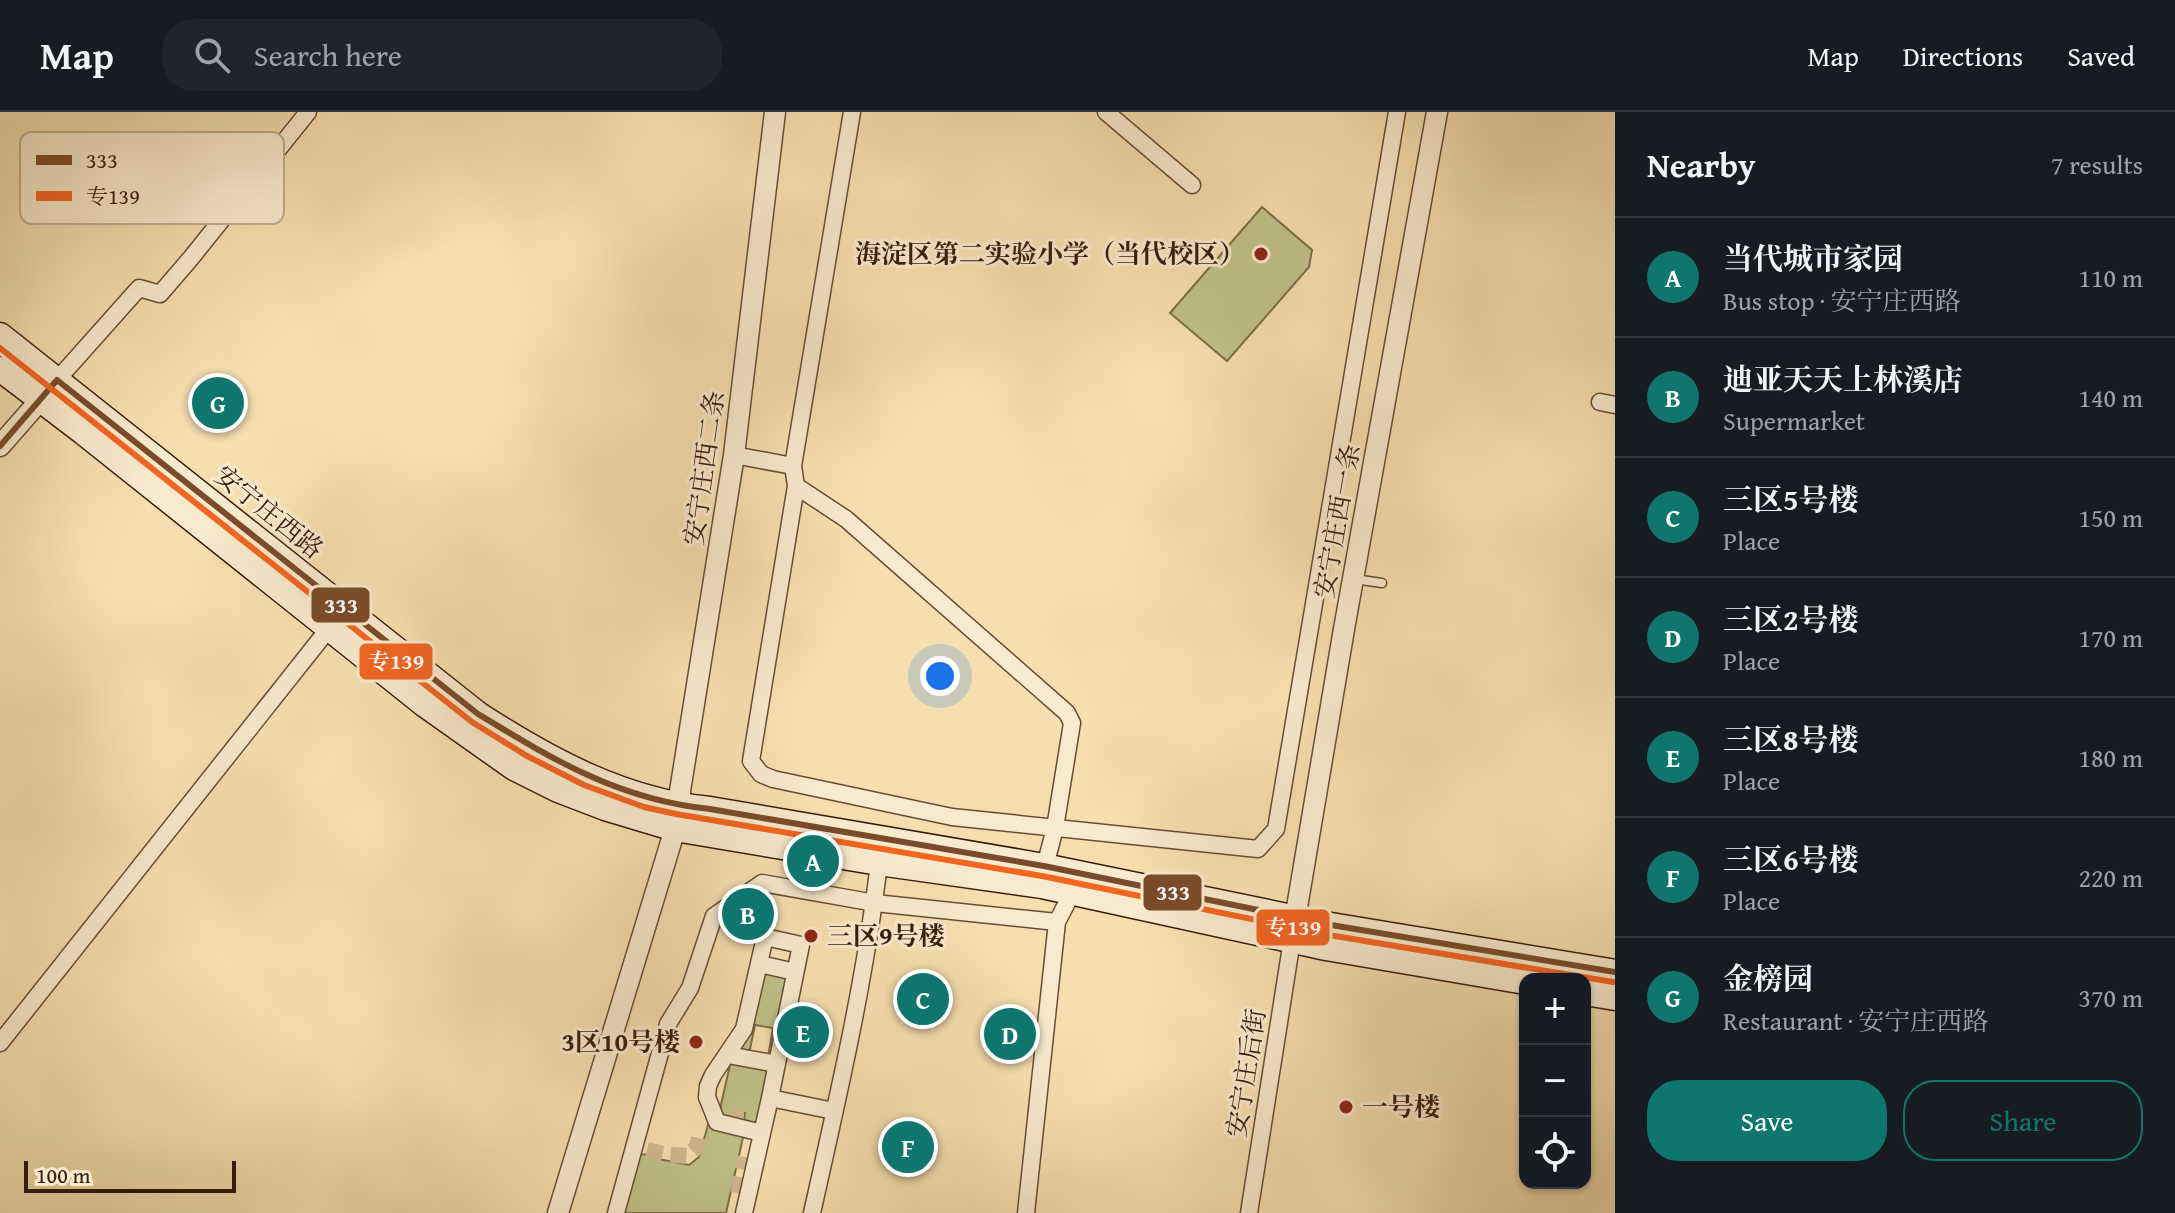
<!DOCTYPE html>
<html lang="en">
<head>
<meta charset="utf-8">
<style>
	body { margin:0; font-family:"Gentium Book Plus","Noto Serif SC",serif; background:#20242c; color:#f1f3f6 }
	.controls { position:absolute; right:24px; bottom:24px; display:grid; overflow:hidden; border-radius:16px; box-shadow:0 2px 6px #0004 }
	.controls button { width:72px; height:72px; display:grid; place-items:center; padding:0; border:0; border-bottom:2px solid #363941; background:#171b24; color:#f1f3f6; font:40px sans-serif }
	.scale { position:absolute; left:24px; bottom:20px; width:212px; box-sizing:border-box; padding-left:8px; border:4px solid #361c0a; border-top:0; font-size:22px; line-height:28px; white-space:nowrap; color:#361c0a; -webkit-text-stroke:6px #f8eacc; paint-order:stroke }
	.you { position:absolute; left:940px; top:564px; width:28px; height:28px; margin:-20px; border:6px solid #fff; border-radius:50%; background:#1a73e8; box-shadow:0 0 0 12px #1a73e833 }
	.badge { display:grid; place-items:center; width:52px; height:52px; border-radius:50%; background:#0f766e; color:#fff; font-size:26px; font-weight:700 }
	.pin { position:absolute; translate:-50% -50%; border:4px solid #fff; box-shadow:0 2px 8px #0006 }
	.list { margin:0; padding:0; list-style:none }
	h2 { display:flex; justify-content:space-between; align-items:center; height:104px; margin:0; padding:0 32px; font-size:34px }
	h2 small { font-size:26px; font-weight:400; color:#9ea1a6 }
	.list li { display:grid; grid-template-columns:52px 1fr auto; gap:24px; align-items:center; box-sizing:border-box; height:120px; padding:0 32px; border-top:2px solid #363941 }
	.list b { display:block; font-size:30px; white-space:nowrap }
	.list p { margin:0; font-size:26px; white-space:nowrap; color:#9ea1a6 }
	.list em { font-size:26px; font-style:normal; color:#9ea1a6 }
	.actions { display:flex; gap:16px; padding:24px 32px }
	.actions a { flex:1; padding:18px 0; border:2px solid #0f766e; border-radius:32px; text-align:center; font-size:28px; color:#0f766e }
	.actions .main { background:#0f766e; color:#fff }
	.icon { flex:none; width:44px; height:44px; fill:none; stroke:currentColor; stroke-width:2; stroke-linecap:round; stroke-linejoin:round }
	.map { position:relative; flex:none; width:1615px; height:1101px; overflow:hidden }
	header { display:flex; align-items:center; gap:48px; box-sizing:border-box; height:112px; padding:0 40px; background:#171b24; border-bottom:2px solid #363941 }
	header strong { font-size:38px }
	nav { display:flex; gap:44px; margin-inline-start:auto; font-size:28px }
	.search { width:560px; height:72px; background:#20242c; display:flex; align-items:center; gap:20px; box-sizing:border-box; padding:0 28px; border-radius:32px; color:#9ea1a6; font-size:30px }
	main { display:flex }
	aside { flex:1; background:#171b24 }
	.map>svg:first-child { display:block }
	.green { fill:#c1c088; stroke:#7c6e49; stroke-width:2 }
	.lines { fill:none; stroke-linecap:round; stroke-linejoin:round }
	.minor-tunnel { stroke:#cfb88f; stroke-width:16; stroke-dasharray:16 8; stroke-linecap:butt }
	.service-casing { stroke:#664d34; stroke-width:11 }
	.minor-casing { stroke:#664d34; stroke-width:19 }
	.tertiary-casing { stroke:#664d34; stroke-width:23 }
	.secondary-casing { stroke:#361c0a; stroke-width:27 }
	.service { stroke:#f8eacc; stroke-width:8 }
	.minor { stroke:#f8eacc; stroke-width:16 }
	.tertiary { stroke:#f8eacc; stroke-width:20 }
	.secondary { stroke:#f8eacc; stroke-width:24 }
	.bus-1-casing { stroke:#f8eacc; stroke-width:12 }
	.bus-2-casing { stroke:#f8eacc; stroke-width:12 }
	.bus-1 { stroke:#7a4b2a; stroke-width:6 }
	.bus-2 { stroke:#f26522; stroke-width:6 }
	.poi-dot { fill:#8f2418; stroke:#f8eacc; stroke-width:3 }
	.labels { text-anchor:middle; stroke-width:6; stroke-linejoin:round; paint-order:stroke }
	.poi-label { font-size:26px; font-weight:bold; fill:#361c0a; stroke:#f8eacc; text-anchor:end }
	.street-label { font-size:26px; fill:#361c0a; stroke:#f8eacc }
	.key { fill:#f8eacc; stroke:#beac92; stroke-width:2 }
	.key-label { font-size:22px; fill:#361c0a }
	.line-badge { stroke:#f8eacc; stroke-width:3 }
	.badge-label { font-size:22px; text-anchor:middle; font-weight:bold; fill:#fff }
</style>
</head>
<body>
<header>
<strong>Map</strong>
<div class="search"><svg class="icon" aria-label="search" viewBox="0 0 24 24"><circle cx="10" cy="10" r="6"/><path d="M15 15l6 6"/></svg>Search here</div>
<nav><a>Map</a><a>Directions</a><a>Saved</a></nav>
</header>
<main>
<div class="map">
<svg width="1615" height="1101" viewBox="0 0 1615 1101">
	<rect width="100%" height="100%" fill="#f5dfb0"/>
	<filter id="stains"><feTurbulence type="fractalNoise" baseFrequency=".0025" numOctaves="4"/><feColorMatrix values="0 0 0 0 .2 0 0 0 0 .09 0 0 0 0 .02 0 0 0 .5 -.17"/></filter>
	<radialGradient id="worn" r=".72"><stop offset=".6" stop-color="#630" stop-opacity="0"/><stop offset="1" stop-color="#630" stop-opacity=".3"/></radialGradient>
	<!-- green -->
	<path class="green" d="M1262,95l50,43 -3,17 -82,94 -57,-48z
		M761,854l27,6 -15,86 -5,-1 5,-29 -18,-3 -6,29 -9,-3z
		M732,944l37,7 -11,59 -9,3 -5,-3 1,-9 -4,-1 -2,10 -21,-4z
		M708,1013l36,8 -18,80h-102l7,-33 8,-25 9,-1v3l41,8 10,-8z"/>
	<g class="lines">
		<!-- minor-tunnel -->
		<path class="minor-tunnel" d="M731,1001l12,3
			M647,1038l17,4 23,2 10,-9 2,-9
			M738,1081l7,-36"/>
		<defs>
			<path id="service" d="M1354,467l28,4"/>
			<path id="minor" d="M852,0l-59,354 3,20 -45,275 10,13 12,5 179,38 306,32 18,-20 121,-717
				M1106,0l86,73
				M57,268l82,-92 21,6 31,-36 117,-146
				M1600,290l15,3
				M734,343l59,11
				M796,374l50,33 221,194 5,10 -17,105 -12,46
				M760,852l35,8
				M0,931l330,-416
				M728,943l49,9
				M762,1021l-45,-11 -10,-25 1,-11 5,-11 31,-46 21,-92 36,8 -31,153 64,13
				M616,1101l52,-189 22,-36 24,-72 48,-33 113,20 182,19
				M744,1101l26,-115
				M812,1101c26,-116 53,-232 67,-350
				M1026,1101l31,-291 15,-29
				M1249,1101l43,-273"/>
			<path id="tertiary" d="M0,334l50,-57
				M1293,819l51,-302 93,-517
				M558,1101l117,-384 5,-23v-15l54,-336 41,-343"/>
			<path id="secondary" d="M0,223l478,379c71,46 146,87 232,95l334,57 287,59 284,47
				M0,257l84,64 341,272 89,63 44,22 47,18 70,21 204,34 163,23 284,62 199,34
				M1585,881l30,5"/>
		</defs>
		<!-- service casing -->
		<use href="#service" class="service-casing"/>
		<!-- minor casing -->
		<use href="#minor" class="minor-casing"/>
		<!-- tertiary casing -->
		<use href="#tertiary" class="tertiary-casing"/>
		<!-- secondary casing -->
		<use href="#secondary" class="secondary-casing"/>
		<!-- service -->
		<use href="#service" class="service"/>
		<!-- minor -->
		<use href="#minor" class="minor"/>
		<!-- tertiary -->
		<use href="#tertiary" class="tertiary"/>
		<!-- secondary -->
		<use href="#secondary" class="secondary"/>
		<defs>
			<path id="bus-1" d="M0,334l57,-66 421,334c76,46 141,86 232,95l334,57 287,59 284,47"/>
			<path id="bus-2" d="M0,236l472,374 55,34 57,29 60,22 32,7 366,62 287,59 284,47"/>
		</defs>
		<!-- bus-1 casing -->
		<use href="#bus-1" class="bus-1-casing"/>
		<!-- bus-2 casing -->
		<use href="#bus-2" class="bus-2-casing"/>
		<!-- bus-1 -->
		<use href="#bus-1" class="bus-1"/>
		<!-- bus-2 -->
		<use href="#bus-2" class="bus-2"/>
	</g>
	<!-- markers -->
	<g class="poi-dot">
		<circle cx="1261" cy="142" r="8"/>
		<circle cx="811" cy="824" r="8"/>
		<circle cx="696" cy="930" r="8"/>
		<circle cx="1346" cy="995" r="8"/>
	</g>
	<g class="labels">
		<!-- poi labels -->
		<g class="poi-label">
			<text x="1245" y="151">海淀区第二实验小学（当代校区）</text>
			<text x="827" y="833" text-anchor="start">三区9号楼</text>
			<text x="680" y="939">3区10号楼</text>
			<text x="1362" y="1004" text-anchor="start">一号楼</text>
		</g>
		<!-- street labels -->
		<g class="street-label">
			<text transform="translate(704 356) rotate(-82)" y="9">安宁庄西二条</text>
			<text transform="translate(269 400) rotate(39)" y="9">安宁庄西路</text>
			<text transform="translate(1337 409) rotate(-80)" y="9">安宁庄西一条</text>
			<text transform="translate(1246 961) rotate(-81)" y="9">安宁庄后街</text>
		</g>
	</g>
	<!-- legend -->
	<rect x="20" y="20" width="264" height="92" rx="12" class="key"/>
	<rect x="36" y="43" width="36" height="10" fill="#7a4b2a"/>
	<rect x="36" y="79" width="36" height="10" fill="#f26522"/>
	<g class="key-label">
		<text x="86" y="56">333</text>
		<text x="86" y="92">专139</text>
	</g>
	<g class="line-badge">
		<rect x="310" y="474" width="61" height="38" rx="8" fill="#7a4b2a"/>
		<rect x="358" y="530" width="76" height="39" rx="8" fill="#f26522"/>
		<rect x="1142" y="761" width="61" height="39" rx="8" fill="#7a4b2a"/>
		<rect x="1255" y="796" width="76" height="39" rx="8" fill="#f26522"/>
	</g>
	<g class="badge-label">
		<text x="341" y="501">333</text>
		<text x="396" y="557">专139</text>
		<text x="1173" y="788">333</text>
		<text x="1293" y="823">专139</text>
	</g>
	<rect width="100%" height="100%" filter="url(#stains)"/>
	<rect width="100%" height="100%" fill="url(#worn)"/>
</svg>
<div class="controls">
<button>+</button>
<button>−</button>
<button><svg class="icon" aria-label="locate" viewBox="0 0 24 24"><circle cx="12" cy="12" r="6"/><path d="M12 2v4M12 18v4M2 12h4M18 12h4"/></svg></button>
</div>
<div class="scale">100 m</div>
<div class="you"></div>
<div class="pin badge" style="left:813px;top:749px">A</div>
<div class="pin badge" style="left:748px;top:802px">B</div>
<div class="pin badge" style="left:923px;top:887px">C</div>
<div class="pin badge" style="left:1010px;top:922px">D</div>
<div class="pin badge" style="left:803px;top:920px">E</div>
<div class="pin badge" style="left:908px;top:1035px">F</div>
<div class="pin badge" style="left:218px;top:291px">G</div>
</div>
<aside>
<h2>Nearby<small>7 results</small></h2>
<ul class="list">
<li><span class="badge">A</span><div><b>当代城市家园</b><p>Bus stop · 安宁庄西路</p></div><em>110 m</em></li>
<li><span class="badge">B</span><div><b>迪亚天天上林溪店</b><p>Supermarket</p></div><em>140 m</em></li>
<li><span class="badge">C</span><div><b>三区5号楼</b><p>Place</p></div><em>150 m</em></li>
<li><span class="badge">D</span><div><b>三区2号楼</b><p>Place</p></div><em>170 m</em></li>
<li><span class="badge">E</span><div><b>三区8号楼</b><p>Place</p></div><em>180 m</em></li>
<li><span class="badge">F</span><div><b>三区6号楼</b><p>Place</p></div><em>220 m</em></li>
<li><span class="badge">G</span><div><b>金榜园</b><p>Restaurant · 安宁庄西路</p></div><em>370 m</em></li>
</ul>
<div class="actions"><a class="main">Save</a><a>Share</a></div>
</aside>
</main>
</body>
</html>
